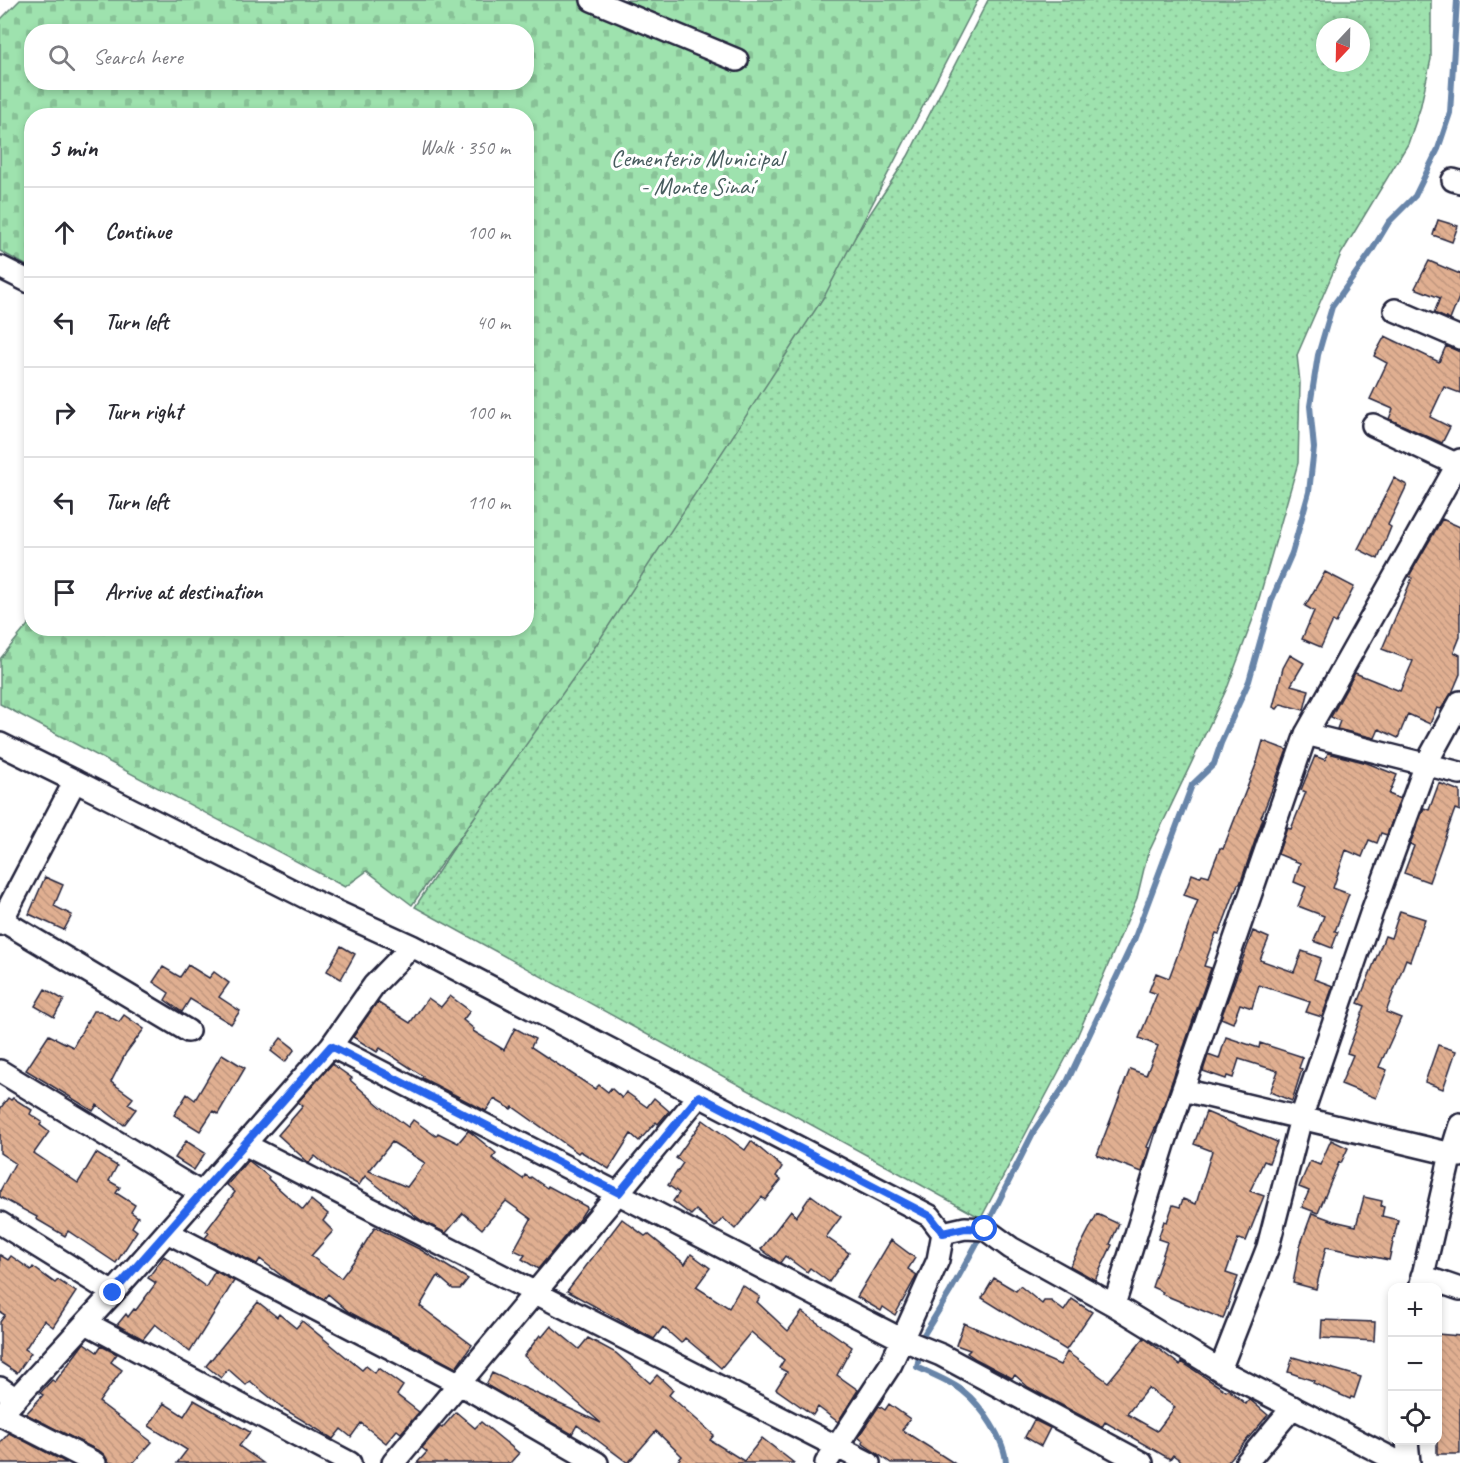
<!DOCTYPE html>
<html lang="en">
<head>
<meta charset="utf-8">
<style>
	body { margin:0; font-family:Caveat,sans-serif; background:#f7f7f7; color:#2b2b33 }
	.controls { position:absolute; right:18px; bottom:18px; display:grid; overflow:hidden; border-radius:12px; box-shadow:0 3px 9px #0003 }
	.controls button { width:54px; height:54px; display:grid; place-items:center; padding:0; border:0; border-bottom:2px solid #e1e1e2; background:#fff; color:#2b2b33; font:30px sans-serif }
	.compass { position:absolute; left:1316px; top:18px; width:54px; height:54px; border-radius:50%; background:#fff; box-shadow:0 3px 9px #0003; rotate:202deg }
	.stop { position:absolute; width:18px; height:18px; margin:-14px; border:4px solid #2563eb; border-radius:50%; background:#fff }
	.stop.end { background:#2563eb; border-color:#fff; box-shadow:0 2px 6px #0008 }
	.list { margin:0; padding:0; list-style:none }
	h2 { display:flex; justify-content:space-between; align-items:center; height:78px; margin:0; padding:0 24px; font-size:26px }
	h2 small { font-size:20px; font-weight:400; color:#7c7c81 }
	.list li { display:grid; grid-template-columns:39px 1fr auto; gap:18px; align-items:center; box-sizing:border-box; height:90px; padding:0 24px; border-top:2px solid #e1e1e2 }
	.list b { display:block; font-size:22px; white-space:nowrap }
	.list em { font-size:20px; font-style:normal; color:#7c7c81 }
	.icon { flex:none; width:33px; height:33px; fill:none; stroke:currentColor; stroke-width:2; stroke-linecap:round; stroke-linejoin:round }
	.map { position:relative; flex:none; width:1460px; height:1463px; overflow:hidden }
	.search { position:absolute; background:#fff; box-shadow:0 3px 9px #0003; left:24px; top:24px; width:510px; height:66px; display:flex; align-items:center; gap:15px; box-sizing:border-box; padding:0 21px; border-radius:24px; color:#7c7c81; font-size:22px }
	.panel { position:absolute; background:#fff; box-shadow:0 3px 9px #0003; left:24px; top:108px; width:510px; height:528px; border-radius:24px }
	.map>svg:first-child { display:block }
	.grass { fill:url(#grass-dots); stroke:#608274; stroke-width:1.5; fill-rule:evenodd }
	.cemetery { fill:url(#cemetery-stones); stroke:#608274; stroke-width:1.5; fill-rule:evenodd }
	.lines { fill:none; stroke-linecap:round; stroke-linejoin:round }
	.stream { stroke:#6885a9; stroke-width:6 }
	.building { fill:url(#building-back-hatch); stroke:#22223b; stroke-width:1.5; fill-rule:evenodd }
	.minor-casing { stroke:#22223b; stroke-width:26 }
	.minor { stroke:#fff; stroke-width:21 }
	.route { stroke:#2563eb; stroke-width:8 }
	.labels { text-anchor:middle; stroke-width:6; stroke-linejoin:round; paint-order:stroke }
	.park-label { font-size:24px; fill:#475c5e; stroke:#fff }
</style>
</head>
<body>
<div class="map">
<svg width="1460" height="1463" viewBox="0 0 1460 1463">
	<defs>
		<pattern id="grass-dots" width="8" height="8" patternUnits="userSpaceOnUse" patternTransform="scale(1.5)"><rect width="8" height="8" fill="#9ee2ae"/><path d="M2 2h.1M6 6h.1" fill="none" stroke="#88c297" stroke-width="1.8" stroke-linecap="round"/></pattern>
		<pattern id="cemetery-stones" width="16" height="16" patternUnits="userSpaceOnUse" patternTransform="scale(1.5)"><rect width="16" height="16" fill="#9ee2ae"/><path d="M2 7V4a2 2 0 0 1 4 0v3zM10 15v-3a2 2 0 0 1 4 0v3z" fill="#88c297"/></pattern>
		<pattern id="building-back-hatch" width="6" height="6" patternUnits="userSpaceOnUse" patternTransform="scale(1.5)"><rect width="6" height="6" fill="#e0af91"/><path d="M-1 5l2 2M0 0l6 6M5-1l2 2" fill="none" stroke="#c0967e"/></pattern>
	</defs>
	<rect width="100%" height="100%" fill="#fff"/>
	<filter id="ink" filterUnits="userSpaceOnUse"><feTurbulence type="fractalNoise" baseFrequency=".0167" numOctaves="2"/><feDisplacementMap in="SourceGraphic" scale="12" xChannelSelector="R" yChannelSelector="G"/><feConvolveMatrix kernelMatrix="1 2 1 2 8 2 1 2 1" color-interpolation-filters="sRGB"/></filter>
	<g filter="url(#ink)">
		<!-- grass -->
		<path class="grass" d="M988,0h443v59l-11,50 -12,35 -67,110 -44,101 3,28 -2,80 -44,153 -26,70 -81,170 -10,42 -61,141 -95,179 -566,-311 493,-751zM1325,27h36v36h-36z"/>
		<!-- cemetery -->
		<path class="cemetery" d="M20,0h958l-153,295 -238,364 -175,246 -45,-34 -22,16 -345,-183v-45l31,-38 1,7h494v-512h-494l-1,152 -31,-17v-231zM32,32h494v50h-494z"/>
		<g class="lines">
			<!-- stream -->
			<path class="stream" d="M1192,785l22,-21 7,-21 28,-62 23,-82 20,-46 17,-61 5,-44 -4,-42 8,-51 14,-48 39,-55 18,-30 26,-26 23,-47 12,-36 7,-113
				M987,1225l47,-94 33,-49 67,-142 58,-155 3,-2
				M982,1234l-32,58 -27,44 -6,31c14,7 33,14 46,24 18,14 42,49 43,72"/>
		</g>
		<!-- building -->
		<path class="building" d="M1438,220l20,6 -6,16 -19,-7z
			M1429,261l31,13v21l-10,25 -16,-7 6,-15 -25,-10z
			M1385,336l54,26 7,-16 14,6v41l-16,-6 -14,30 20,10 -8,16 -53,-24 4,-10 -23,-10 17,-36 -13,-7z
			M1394,478l13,7 -19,40 3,2 -13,32 -20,-10z
			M1442,519l18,8v110l-6,15 6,3v19l-8,19 -11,16 -4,-1 -7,16 -22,-10 -10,24 -19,-9 -4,9 -38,-9 3,-8 -9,-4 24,-44 45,18 13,-30 -31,-12 30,-71 -3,-2z
			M1325,572l29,15 -18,36 -3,-2 -12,26 -19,-8 12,-28 -9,-5z
			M1290,655l14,8 -13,22 18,5 -5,20 -23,-6 -4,5 -4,-2 10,-39z
			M1263,741l24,9 -24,63 -2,4 2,1 -23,66h-2l-19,50 -3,-1 -12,33 7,2 -52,151 -12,28 2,1 -7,24 -45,-17 33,-86 16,6 12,-29 -19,-8 18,-44 -8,-3 7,-18 13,5 29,-78 -14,-5 8,-21 8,3 2,-3 7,2 11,-28 3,1 34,-87z
			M1328,753l39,10 30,12 -8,19 11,5 -13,36 -6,-2 -4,10 -8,-3 -7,17 -16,-7 -13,38 16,6 -14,37 3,1 -6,16 -18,-7 10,-25 -26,-10 8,-19 -12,-5 6,-19 -22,-9 9,-26 4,1 15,-37 -5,-2 14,-34 10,4z
			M1439,783l21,8v20l-5,-2 -26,73 -25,-9 10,-27 -4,-2 14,-36 5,2z
			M45,877l18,8 -9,21 18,9 -8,15 -35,-16z
			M1400,911l25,8 -15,42 -4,-2 -20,53 15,6 -22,49 8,3 -11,28 -35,-14 12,-29 -6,-2 18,-47 -7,-3 27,-67 6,2z
			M1253,931l16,7 -9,22 34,12 8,-21 19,7 -7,21 19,7 -11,31 -16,-5 4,-10 -51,-17 -7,23 -12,-4 -7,19 -12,-5z
			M341,946l14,8 -14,25 -14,-8z
			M188,965l21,13 5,-6 15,11 -10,14 21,14 -9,13 -41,-25 -8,13 -17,-12 4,-7 -16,-11 10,-15 17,10z
			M45,989l19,11 -10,17 -19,-11z
			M450,996l20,15 -7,9 11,9 -1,2 31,19 11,-22 20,11 -4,8 64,42 4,-4 9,7 3,-4 11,10 4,-6 21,15 7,-9 15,13 -11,13 -2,-2 -17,19 -8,-7 -22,35 -29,-18 -2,2 -65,-46 -2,2 -17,-10 -8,12 -64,-33 1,-2 -43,-28 -3,4 -24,-15 24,-35 33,21 18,-25 13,9z
			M93,1011h7l19,11 5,-7 20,14 -18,24 -15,29 22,16 -5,6 8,5 -12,16 -27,-20 -4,6 -67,-41 23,-35 24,12z
			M1226,1037l33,11 1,-5 43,14 -4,11 3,1 -10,32 -22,-9 8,-21 -39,-12 -6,19 -6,-2 -1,3 -23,-8 5,-16 11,4z
			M281,1038l14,11 -10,13 -14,-11z
			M1438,1045l18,6 -13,38 -18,-7z
			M222,1054l23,14 -27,46 -5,-3 -13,20 -26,-16 13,-21 8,6z
			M332,1064l20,14 -2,2 31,27 27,20 5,-7 23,16 2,-3 20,10 10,-12 2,1 26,21 -4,5 31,21 2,-4 5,3 1,-1 16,11 1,-2 39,21 -7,11 -42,51 -16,-10 3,-4 -11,-5 17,-31 -25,-18 -24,28 -19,-16 -17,20 -24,-12 -57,-45 -6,9 -26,-14 -18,-15 -6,7 -31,-28 25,-29 -5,-4zM392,1142l33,21 -18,24 -38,-16z
			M8,1098l3,2 2,-2 19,12 -2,4 12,8 -2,3 9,7 -15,21 44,30 18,-30 21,13 -8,15 11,6 -4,6 19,12 -4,7 7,5 -6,10 5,4 -21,32 -48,-32 -3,5 -29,-17 1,-2 -37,-20v-6l15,-28 -15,-10v-44z
			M1206,1112l71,30 -8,21 -5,-2 -14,30 14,5 -18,45 -8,-2 -12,34 12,4 -15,42 -61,-25 1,-2 -11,-5 15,-45 -9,-3 6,-18 3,1 6,-17 7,2 3,-8 13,5 16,-53 -18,-7z
			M703,1120l42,30 6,-9 31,26 -6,9 5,4 -16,20 -3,-3 -27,32 -12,-11 -8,9 -19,-17 -5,5 -18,-14 6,-8 -11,-8 15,-22 -7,-5z
			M1331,1140l17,8 -7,15 -2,-1 -21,51 -16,-6 7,-16 -10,-4 11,-26 10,4z
			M186,1141l19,12 -11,17 -19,-12z
			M248,1160l21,17 -1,2 35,31 8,-10 17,14 -5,7 10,10 -22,25 30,22 15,-20 19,-31 46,23 47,29 -8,10h-7l-15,-13 -18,30 52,39 -16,23 -107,-56 -21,-18 -4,5 -37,-19 -27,-21 -3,5 -52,-26 4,-5 -3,-2 29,-39 -8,-7z
			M811,1195l30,22 -15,20 23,16 -20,29 -19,-14 -3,4 -22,-16 -5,7 -19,-14 30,-39 5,7z
			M1364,1197l18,4 -1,5 3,1 -2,9 16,4 -9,40 -63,-13 -10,42 -23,-6 7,-37 12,-33 22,8 22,5z
			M1097,1214l22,10 -9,20 2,1 -17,35 -25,-14z
			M622,1219l23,17 3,-2 37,30 6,-10 19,14 -14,19 33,21 13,-23 18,12 -3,5 31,29 14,-19 50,35 -15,28 21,15 -20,32 -20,-15 -5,8 -37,-26 11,-17 -8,-4 5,-8 -33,-28 -30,36 -36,-30 -4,5 -18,-16 -9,12 -87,-48z
			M891,1240l24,18 -7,11 9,6 -22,40 -12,-8 -2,4 -24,-14z
			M0,1255l8,5 3,-4 20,14 2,-3 22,16 3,-3 18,12 -23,35 -9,-7 -19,29 6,4 -14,20 -17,-11v-40l5,-7 -5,-3z
			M164,1256l42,31 9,-16 19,10 -44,71 -35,-28 -12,15 -26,-14 9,-11 2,3 6,-8 2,1 20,-27 -8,-5z
			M994,1278l22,13 4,-5 22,18 2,-3h7l13,10 8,-12 20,13 -26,38 -84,-52z
			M258,1302l19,15 2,-3 17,14 6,-7 60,49 4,-4 9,7 3,-5 25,18 -6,9 22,17 -18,21 -4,-3 -11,13 -25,-20 -10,14 -10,-8 -8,10 -49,-30 -34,-28 -4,4 -18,-16 -7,9 -15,-12z
			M1322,1320l53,2 -1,19 -53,-3z
			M964,1323l96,42 7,-13 41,30 36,-44 36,27 2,-3 44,29 2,-2 18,15 3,-5 19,16 -41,48h-43l-11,-8 -3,4 -65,-37 -3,5 -74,-40 -13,-12 -3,3 -36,-19 -9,-6 3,-3 -14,-5zM1148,1388l27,19 -18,24 -30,-17z
			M551,1326l28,23 9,-11 28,15 34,30 7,-8 16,15 -4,5 45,40 -4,5 34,21 18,-23 32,25h-118l6,-7 -26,-25 -28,32 -51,-38 -5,9 -86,-49 6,-12 109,50 -77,-67 16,-21 2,2z
			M1437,1334l23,2v118h-23z
			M84,1343l13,9 4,-6 16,8 -6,8 11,8 -23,32 53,40 -19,21h-23l-9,-11 -75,-38 17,-19 -3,-2 12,-13 3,2z
			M1293,1357l68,20 -7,21 -3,-1 -1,2 -37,-16 1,-2 -26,-9z
			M194,1400l56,32 -11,14 24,17h-86l10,-13 -38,-24 15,-23 20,13z
			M889,1404l21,15 -8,11 52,33h-63l-29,-20 1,-2 -5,-4 21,-31 6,4z
			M456,1412l19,16 6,-6 38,31 -9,10h-93l10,-11 -5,-4 18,-21 2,1z
			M1034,1420l16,8 -9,18 -16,-9z
			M9,1433l58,30h-67v-20z"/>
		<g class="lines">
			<defs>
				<path id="minor" d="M592,0l145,60
					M1453,180l7,2
					M0,267l32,16
					M1395,310l65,28
					M1373,425l87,41
					M1306,734l154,39
					M0,744l75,37
					M0,919l188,112
					M0,924l75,-143 234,118 103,47 518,270 13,17 -5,27 -47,104 -65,99
					M331,1046l570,293 40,16 201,108
					M0,1071l201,122
					M1183,1090l277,66
					M244,1144l625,319
					M0,1223l113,70
					M167,1232l293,152 137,79
					M943,1233l22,-5 20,1 26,19 103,57 106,65 181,93
					M1422,1276l38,13
					M1420,1288l31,-134 9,-29
					M1114,1305l51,-164 141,-407 154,-274
					M86,1323l264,140
					M1220,1370l48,-123 33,-129 70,-204 55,-150 34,-62
					M0,1388l16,11
					M1,1415l94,48
					M0,1416l113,-123 218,-247 43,-61 38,-39
					M1407,1440l2,23
					M393,1463l306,-367
					M1246,1463l47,-56"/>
			</defs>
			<!-- minor casing -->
			<use href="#minor" class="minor-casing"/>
			<!-- minor -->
			<use href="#minor" class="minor"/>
		</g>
	</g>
	<g class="lines" filter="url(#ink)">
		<!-- route -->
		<path class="route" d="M113,1293l218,-247 288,147 80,-97 231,120 13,17 22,-5 20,1"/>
	</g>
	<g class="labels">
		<!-- park labels -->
		<g class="park-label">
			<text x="697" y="166">Cementerio Municipal<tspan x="697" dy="28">- Monte Sinaí</tspan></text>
		</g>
	</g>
</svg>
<div class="controls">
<button>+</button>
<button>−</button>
<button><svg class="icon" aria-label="locate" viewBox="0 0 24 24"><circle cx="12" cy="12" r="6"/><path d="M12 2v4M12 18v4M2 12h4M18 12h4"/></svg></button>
</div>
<svg class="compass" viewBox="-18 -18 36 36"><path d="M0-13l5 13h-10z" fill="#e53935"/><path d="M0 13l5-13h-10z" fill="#7c7c81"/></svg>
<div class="stop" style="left:985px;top:1229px"></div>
<div class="stop end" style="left:113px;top:1293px"></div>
<div class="search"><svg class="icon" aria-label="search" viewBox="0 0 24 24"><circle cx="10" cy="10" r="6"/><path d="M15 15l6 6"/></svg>Search here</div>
<section class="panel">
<h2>5 min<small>Walk · 350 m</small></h2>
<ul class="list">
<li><svg class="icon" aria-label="ahead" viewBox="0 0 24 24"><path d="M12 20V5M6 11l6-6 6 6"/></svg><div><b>Continue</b></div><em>100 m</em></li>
<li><svg class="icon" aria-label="left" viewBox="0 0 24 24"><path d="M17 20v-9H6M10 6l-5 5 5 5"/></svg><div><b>Turn left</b></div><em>40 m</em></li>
<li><svg class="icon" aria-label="right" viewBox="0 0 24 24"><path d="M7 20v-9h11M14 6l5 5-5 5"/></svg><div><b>Turn right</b></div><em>100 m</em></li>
<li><svg class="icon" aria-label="left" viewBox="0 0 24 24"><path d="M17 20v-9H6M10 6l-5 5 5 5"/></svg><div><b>Turn left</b></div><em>110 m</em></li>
<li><svg class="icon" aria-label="arrive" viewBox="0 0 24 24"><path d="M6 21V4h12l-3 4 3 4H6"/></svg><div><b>Arrive at destination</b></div></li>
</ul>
</section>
</div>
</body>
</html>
